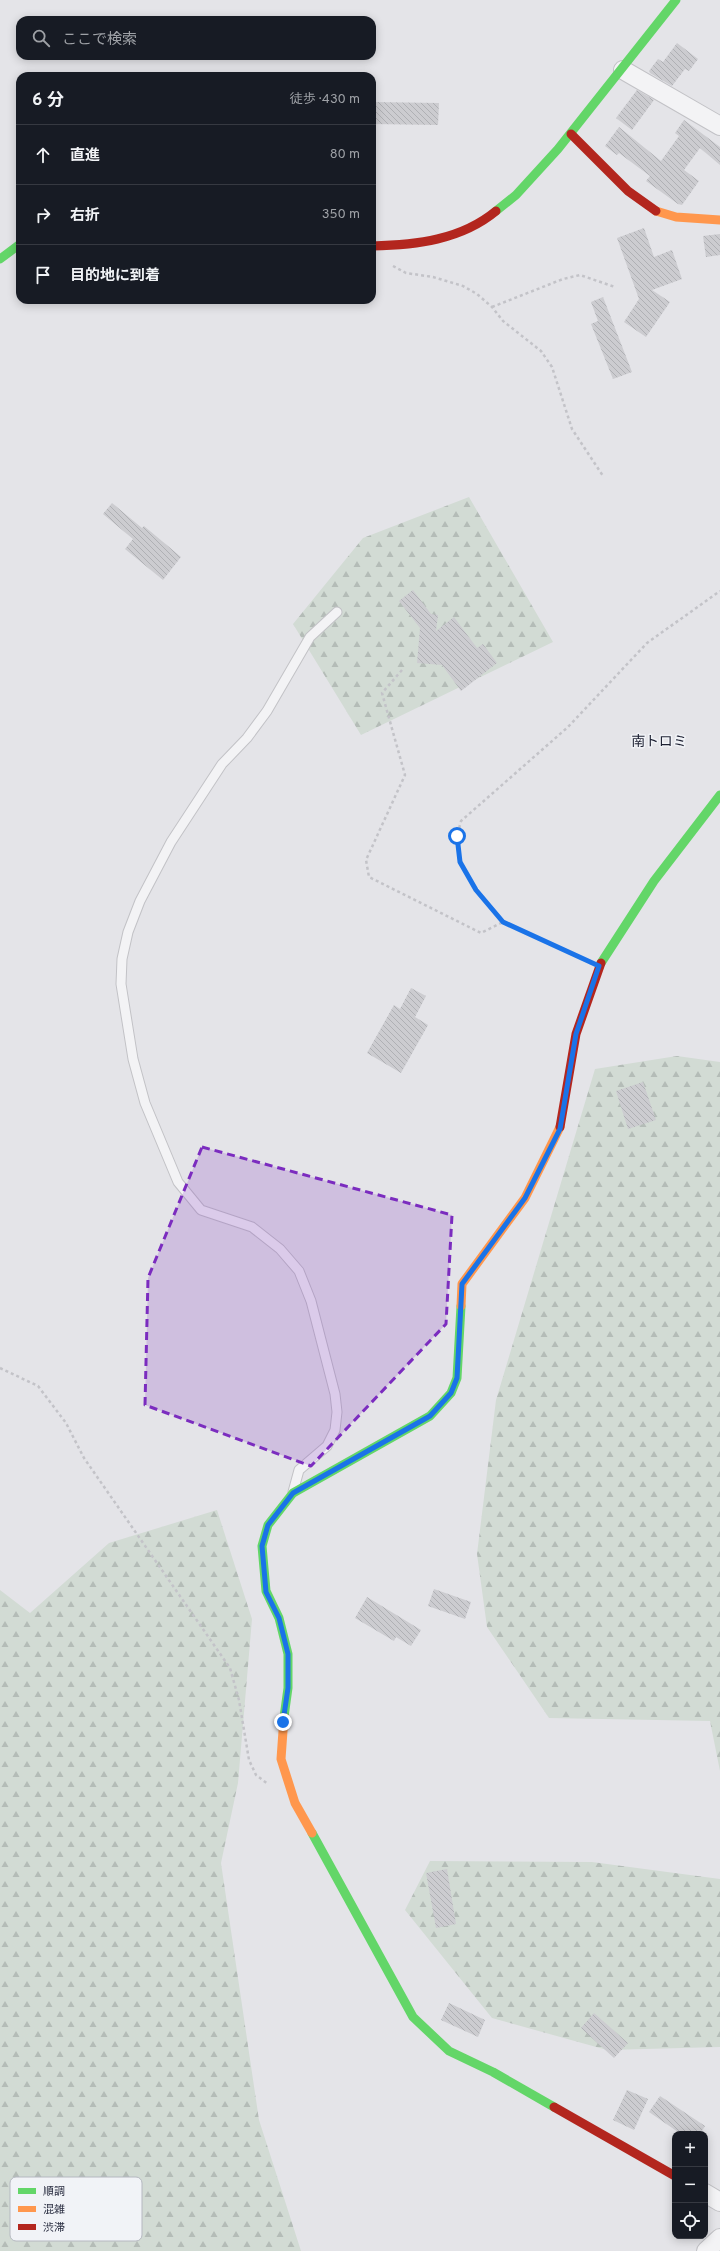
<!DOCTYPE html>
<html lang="ja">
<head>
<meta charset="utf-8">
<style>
	body { margin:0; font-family:Overpass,"Noto Sans JP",sans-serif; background:#242831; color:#f1f3f6 }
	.controls { position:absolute; right:12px; bottom:12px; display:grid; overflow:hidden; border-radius:8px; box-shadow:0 2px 10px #0003 }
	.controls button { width:36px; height:36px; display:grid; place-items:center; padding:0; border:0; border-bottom:1px solid #363941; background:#171b24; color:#f1f3f6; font:20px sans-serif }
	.stop { position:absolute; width:12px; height:12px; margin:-9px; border:3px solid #1a73e8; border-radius:50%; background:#fff }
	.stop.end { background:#1a73e8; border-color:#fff; box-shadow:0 1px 4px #0008 }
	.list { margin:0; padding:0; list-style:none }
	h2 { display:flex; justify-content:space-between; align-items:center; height:52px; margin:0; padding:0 16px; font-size:17px }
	h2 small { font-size:13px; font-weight:400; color:#9ea1a6 }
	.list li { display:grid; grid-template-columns:26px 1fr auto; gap:12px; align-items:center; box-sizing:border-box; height:60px; padding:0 16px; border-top:1px solid #363941 }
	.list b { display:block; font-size:15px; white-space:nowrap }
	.list em { font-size:13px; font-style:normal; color:#9ea1a6 }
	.icon { flex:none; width:22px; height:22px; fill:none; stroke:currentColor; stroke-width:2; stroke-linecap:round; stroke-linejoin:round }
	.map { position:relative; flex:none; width:720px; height:2251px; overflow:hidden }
	.search { position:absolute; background:#171b24; box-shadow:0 2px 10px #0003; left:16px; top:16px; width:360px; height:44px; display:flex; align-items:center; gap:10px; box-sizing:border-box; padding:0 14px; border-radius:12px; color:#9ea1a6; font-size:15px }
	.panel { position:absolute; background:#171b24; box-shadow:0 2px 10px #0003; left:16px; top:72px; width:360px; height:232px; border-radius:12px }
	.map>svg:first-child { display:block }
	.forest { fill:url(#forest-firs) }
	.building { fill:url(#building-back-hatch) }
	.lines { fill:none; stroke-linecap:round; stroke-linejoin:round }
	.lane-casing { stroke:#c2c2c6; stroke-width:11 }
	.street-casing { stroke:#c2c2c6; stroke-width:20 }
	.path { stroke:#c3c3c8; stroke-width:2.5; stroke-dasharray:3 3; stroke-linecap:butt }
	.lane { stroke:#f3f3f5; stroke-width:9 }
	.street { stroke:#f3f3f5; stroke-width:18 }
	.fast { stroke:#63d668; stroke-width:9 }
	.slow { stroke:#ff974d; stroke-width:9 }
	.jam { stroke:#b3261e; stroke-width:9 }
	.route { stroke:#1a73e8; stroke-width:5 }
	.marked { fill:#7b2cbf; fill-opacity:0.2; stroke:#7b2cbf; stroke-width:3; stroke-dasharray:8 5; stroke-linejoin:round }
	.labels { text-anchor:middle; stroke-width:3; stroke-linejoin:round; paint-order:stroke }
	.quarter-label { font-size:14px; fill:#1d2032; stroke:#f1f3f7 }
	.key { fill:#f1f3f7; stroke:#b5b8c0; stroke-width:1 }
	.key-label { font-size:11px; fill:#2a2e41 }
</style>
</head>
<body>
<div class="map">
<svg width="720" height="2251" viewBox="0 0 720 2251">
	<defs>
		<pattern id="forest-firs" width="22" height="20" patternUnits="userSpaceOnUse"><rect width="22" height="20" fill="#d2dbd4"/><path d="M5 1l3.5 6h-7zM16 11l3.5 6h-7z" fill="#b4bcb7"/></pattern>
		<pattern id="building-back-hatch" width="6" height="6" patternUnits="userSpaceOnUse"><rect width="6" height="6" fill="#ccccd0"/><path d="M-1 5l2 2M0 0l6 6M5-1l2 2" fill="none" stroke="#afb0b4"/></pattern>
	</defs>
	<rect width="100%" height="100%" fill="#e4e4e8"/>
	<!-- forest -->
	<path class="forest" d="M469,497l84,145 -192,93 -68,-111 70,-86z
		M677,1056l43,6v709l-10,-50 -161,-3 -62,-91 -10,-73 19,-154 99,-331z
		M217,1510l35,109 -14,164 -17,80 38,257 42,131h-301v-661l30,23 79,-70z
		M430,1861l162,1 128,17v168l-113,3 -115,-32 -87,-108z"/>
	<!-- building -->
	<path class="building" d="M677,43l21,16 -9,12 -4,-2 -13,17 -22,-13 -1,-2 9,-12 5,3z
		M637,90l17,10 -22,30 -16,-12z
		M372,102l67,1 -1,22 -66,-1z
		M684,120l36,27v18l-20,-17 -16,22 15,11 -17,24 -4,-1 -32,-23 4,-5 -31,-23 -2,2 -12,-9 14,-19 42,34 18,-25 -4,-3z
		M644,228l10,29 18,-7 10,29 -30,11 18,12 -24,35 -22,-15 15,-23 -22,-61z
		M720,234v21l-14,2 -3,-21z
		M603,297l29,75 -19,7 -22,-55 7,-3 -7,-19z
		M112,503l30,25 2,-2 37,31 -18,23 -38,-31 8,-10 -30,-25z
		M413,590l18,24 7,1 -2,16 18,-14 23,31 6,-4 14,19 -36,28 -19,-26 -25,-2 3,-35 -21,-27z
		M411,988l15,8 -11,21 13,8 -27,48 -34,-20 27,-48 6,4z
		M643,1082l13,38 -28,9 -12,-38z
		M434,1589l37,13 -6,17 -37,-13z
		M367,1597l54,33 -10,16 -15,-9 -2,4 -39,-23z
		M447,1869l9,55 -20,4 -10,-55z
		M449,2003l36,17 -7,17 -37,-17z
		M594,2013l34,30 -14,15 -33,-30z
		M627,2090l21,9 -14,31 -21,-10z
		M660,2096l45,30 -5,8h-19l-32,-22z"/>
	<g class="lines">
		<defs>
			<path id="lane" d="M293,1492l6,-22 28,-24 8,-16 2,-18 -2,-18 -24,-93 -12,-30 -19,-22 -28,-22 -51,-17 -23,-28 -33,-79 -12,-44 -12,-75 1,-25 6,-27 12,-31 31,-59 51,-78 25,-26 20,-27 43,-74 27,-25"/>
			<path id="street" d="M623,70l97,56
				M705,2193l15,9
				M706,2251l14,-13"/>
		</defs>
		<!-- lane casing -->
		<use href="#lane" class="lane-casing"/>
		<!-- street casing -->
		<use href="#street" class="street-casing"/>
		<!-- path -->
		<path class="path" d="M393,266l13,7 27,4 30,9 14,8 15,13 11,14 38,30 11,16 20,62 31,47
			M492,307l71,-28 17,-4 35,12
			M402,670l-20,23 23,82 -39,85 3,17 112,56 22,-11 79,37
			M503,922c-25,-30 -55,-58 -42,-101l107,-94 79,-84 73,-52
			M0,1368l38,18 28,37 18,35 146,210 9,32 10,60 7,15 12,9"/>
		<!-- lane -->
		<use href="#lane" class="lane"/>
		<!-- street -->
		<use href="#street" class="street"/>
		<!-- fast -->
		<path class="fast" d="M496,211l20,-16 42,-46 118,-149
			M0,259l20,-15
			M601,963l53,-82 66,-86
			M284,1717l4,-29v-34l-9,-36 -13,-27 -4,-45 6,-21 25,-32 137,-77 21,-23 6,-15 4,-72
			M312,1833l101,184 36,34 44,21 61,35"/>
		<!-- slow -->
		<path class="slow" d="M656,211l20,6 44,3
			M461,1306l1,-22 63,-86 35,-71
			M284,1717l-3,42 14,44 17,30"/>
		<!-- jam -->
		<path class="jam" d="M571,134l57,57 28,20
			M372,246c44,-1 89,-6 124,-35
			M560,1127l16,-93 25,-71
			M554,2107l121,69"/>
	</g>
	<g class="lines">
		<!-- route -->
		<path class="route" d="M283,1722l5,-34v-34l-9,-36 -13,-26 -4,-46 6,-21 25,-32 137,-77 21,-23 6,-15 5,-94 63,-86 35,-69 16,-95 23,-68 -96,-44 -27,-32 -16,-28 -3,-26"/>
	</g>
	<!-- marked area -->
	<path class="marked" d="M202,1147l250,68 -6,109 -135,142 -166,-61 3,-127z"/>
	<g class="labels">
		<!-- quarter labels -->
		<g class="quarter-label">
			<text x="659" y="746">南トロミ</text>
		</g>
	</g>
	<!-- legend -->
	<rect x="10" y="2177" width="132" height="64" rx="6" class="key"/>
	<rect x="18" y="2188" width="18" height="6" fill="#63d668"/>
	<rect x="18" y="2206" width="18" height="6" fill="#ff974d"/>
	<rect x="18" y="2224" width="18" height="6" fill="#b3261e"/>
	<g class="key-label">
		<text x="43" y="2195">順調</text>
		<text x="43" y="2213">混雑</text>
		<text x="43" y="2231">渋滞</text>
	</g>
</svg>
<div class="controls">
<button>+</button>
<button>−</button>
<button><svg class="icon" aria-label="locate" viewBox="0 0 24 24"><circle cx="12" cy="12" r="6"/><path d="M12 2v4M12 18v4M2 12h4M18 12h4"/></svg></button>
</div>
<div class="stop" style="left:457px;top:836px"></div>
<div class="stop end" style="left:283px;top:1722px"></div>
<div class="search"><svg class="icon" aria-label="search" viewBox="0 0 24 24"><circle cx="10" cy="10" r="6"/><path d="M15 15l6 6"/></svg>ここで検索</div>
<section class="panel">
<h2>6 分<small>徒歩 · 430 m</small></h2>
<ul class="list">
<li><svg class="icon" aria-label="ahead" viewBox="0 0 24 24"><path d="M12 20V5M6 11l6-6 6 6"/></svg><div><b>直進</b></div><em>80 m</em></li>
<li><svg class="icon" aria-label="right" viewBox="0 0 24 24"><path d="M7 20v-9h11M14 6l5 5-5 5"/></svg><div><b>右折</b></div><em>350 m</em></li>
<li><svg class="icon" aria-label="arrive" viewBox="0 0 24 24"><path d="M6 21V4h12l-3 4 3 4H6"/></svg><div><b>目的地に到着</b></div></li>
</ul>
</section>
</div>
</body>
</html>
